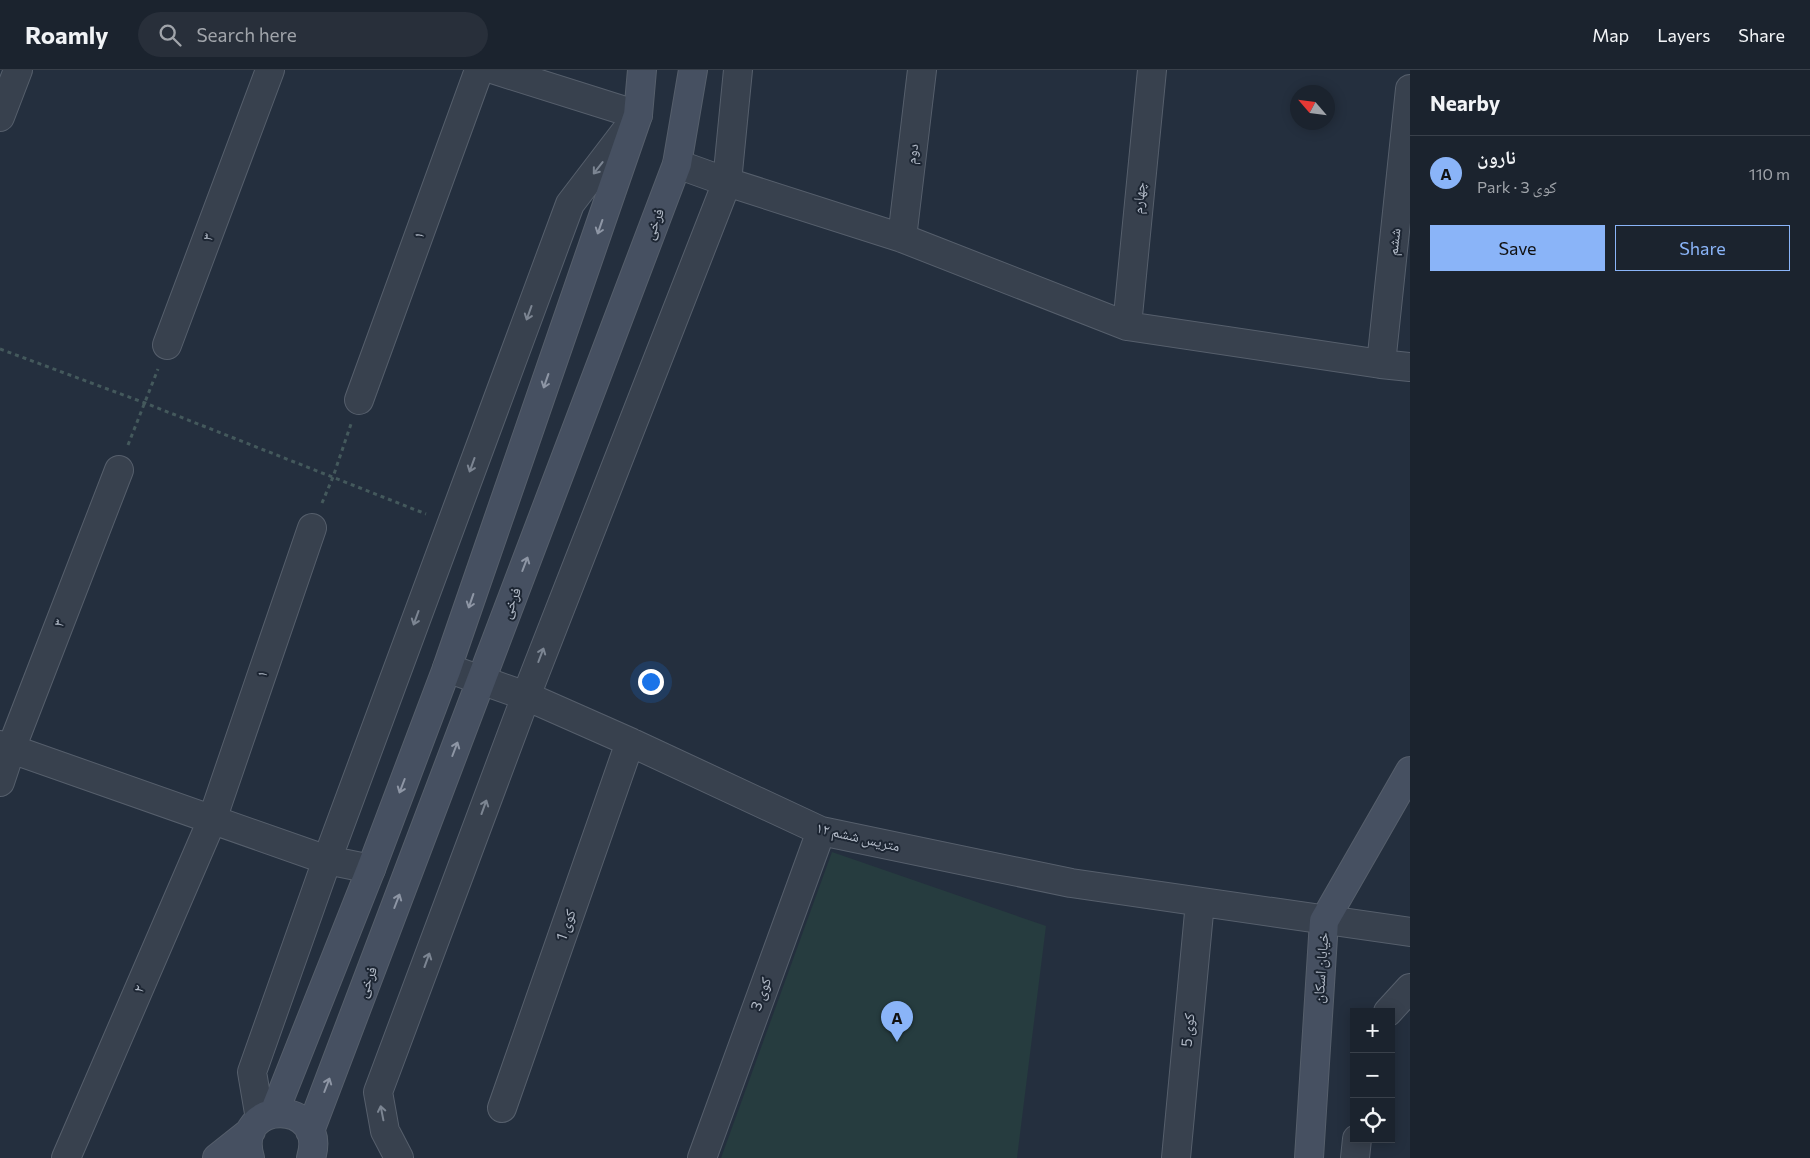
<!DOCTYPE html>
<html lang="en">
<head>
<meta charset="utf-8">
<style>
	body { margin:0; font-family:Commissioner,"Noto Naskh Arabic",sans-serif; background:#282f3a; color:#f1f3f6 }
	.controls { position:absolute; right:15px; bottom:15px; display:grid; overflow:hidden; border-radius:0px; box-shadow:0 2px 12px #0003 }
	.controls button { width:45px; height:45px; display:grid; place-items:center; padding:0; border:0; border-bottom:1px solid #39404a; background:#1b232e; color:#f1f3f6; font:25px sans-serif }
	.compass { position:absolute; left:1290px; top:15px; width:45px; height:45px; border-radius:50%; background:#1b232e; box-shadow:0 2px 12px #0003; rotate:298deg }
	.you { position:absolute; left:650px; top:611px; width:18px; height:18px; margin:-12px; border:4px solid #fff; border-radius:50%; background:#1a73e8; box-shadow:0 0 0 8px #1a73e833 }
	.badge { display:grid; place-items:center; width:32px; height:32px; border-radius:50%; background:#8ab4f8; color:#111; font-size:16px; font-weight:700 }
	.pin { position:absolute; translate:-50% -41px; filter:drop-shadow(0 1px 2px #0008) }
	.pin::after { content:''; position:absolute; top:26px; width:18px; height:15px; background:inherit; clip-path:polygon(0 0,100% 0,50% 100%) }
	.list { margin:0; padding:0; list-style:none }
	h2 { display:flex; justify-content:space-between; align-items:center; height:65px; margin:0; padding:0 20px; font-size:21px }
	h2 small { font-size:16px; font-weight:400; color:#a0a4aa }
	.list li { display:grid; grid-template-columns:32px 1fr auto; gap:15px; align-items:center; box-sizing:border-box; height:75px; padding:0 20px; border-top:1px solid #39404a }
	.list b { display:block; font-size:19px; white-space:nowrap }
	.list p { margin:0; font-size:16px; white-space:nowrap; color:#a0a4aa }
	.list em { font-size:16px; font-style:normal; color:#a0a4aa }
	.actions { display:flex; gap:10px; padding:15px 20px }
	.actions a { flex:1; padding:11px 0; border:1px solid #8ab4f8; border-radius:0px; text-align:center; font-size:18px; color:#8ab4f8 }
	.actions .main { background:#8ab4f8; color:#111 }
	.icon { flex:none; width:28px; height:28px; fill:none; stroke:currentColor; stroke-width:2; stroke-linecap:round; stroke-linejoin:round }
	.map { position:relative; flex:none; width:1410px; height:1088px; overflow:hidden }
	header { display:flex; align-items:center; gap:30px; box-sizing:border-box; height:70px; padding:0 25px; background:#1b232e; border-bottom:1px solid #39404a }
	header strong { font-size:24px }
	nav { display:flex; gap:28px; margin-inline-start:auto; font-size:18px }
	.search { width:350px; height:45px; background:#282f3a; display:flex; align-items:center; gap:12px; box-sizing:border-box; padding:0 18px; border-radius:28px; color:#a0a4aa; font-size:19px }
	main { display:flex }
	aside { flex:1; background:#1b232e }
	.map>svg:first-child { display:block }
	.green { fill:#263c3f }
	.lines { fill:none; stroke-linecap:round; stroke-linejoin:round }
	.street-casing { stroke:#565f6c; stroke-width:30 }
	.secondary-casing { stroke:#565f6c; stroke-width:30 }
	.path { stroke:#44595c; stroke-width:3; stroke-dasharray:4 4; stroke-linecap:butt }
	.street { stroke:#38414e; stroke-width:28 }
	.secondary { stroke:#465061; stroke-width:28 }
	.oneway { stroke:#7c8592 }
	.oneway2 { stroke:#8e96a5 }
	.labels { text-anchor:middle; stroke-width:4; stroke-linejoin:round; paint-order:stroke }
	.street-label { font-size:15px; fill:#b4bcc9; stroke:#1d2633 }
</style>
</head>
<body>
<header>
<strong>Roamly</strong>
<div class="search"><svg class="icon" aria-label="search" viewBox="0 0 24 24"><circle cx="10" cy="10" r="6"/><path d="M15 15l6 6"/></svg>Search here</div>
<nav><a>Map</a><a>Layers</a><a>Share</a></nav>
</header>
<main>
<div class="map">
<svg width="1410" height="1088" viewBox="0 0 1410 1088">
	<rect width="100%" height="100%" fill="#242f3e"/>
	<!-- green -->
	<path class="green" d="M832,782l214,74 -29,232h-296z"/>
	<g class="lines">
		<defs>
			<path id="street" d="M0,47l18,-47
				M677,94l50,18 175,56 225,88 254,38 29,3
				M902,168l20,-168
				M1127,256l25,-256
				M167,275l103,-275
				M1381,294l29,-275
				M359,330l120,-330
				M447,598l79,28 104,46 191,89 250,52 339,49
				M0,675l327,115 44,9
				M0,712l11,-33 108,-279
				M1388,942l22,-24
				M502,1038l128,-366
				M260,1049l-8,-47 75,-212 243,-656 68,-89 -143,-45
				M66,1088l146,-338 100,-292
				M399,1088l-14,-27 -7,-39 148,-396 201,-514 11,-112
				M702,1088l119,-327
				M1176,1088l24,-256
				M1355,1088l2,-19"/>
			<path id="secondary" d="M274,1043l97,-244 76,-201 191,-553 4,-45
				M310,1061l367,-967 16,-94
				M217,1088l34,-27
				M250,1088c-18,-60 79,-59 61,0
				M1309,1088l15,-237 86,-150"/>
		</defs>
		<!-- street casing -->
		<use href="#street" class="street-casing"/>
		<!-- secondary casing -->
		<use href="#secondary" class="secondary-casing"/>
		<!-- path -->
		<path class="path" d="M0,279l145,54 281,111
			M128,375l30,-76
			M322,433l11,-26 18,-53"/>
		<!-- street -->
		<use href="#street" class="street"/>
		<!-- secondary -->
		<use href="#secondary" class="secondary"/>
	</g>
	<!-- one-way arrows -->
	<defs><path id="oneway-shaft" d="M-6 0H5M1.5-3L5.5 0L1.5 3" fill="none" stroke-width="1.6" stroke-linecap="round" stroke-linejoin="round" transform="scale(1.25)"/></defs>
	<g class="oneway">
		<use href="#oneway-shaft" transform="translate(598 98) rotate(128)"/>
		<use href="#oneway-shaft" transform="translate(529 243) rotate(110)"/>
		<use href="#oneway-shaft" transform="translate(472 395) rotate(110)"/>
		<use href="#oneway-shaft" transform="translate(416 548) rotate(110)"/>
		<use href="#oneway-shaft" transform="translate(541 585) rotate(-69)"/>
		<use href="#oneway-shaft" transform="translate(484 737) rotate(-70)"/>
		<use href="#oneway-shaft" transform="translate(427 890) rotate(-70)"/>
		<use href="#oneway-shaft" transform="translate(382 1043) rotate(-101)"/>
	</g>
	<g class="oneway2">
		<use href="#oneway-shaft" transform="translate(600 157) rotate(109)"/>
		<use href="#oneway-shaft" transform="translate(546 311) rotate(109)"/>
		<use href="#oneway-shaft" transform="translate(525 494) rotate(-69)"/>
		<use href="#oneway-shaft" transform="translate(471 531) rotate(109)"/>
		<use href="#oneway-shaft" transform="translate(455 679) rotate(-69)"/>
		<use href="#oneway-shaft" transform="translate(402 716) rotate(111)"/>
		<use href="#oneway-shaft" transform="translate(397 831) rotate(-69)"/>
		<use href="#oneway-shaft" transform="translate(327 1015) rotate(-69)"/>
	</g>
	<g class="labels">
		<!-- street labels -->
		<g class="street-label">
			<text transform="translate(912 84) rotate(-83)" y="5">دوم</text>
			<text transform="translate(1139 128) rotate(-85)" y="5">چهارم</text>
			<text transform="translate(654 154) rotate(-69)" y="5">فرخی</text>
			<text transform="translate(419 165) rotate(-70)" y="5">۱</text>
			<text transform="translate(208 167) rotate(-70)" y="5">۳</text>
			<text transform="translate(1394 172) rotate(-84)" y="5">ششم</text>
			<text transform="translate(511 533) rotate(-69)" y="5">فرخی</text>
			<text transform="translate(59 553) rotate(-69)" y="5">۳</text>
			<text transform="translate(262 604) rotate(-71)" y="5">۱</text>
			<text transform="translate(858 767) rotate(13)" y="5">۱۲ متریس ششم</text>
			<text transform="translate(566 855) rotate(-71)" y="5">کوی 1</text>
			<text transform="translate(1321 898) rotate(-86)" y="5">خیابان اسکان</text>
			<text transform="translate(367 912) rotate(-69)" y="5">فرخی</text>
			<text transform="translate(139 919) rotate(-67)" y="5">۲</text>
			<text transform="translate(761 924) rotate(-70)" y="5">کوی 3</text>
			<text transform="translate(1188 960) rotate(-85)" y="5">کوی 5</text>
		</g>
	</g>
</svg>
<div class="controls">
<button>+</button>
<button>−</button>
<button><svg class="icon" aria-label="locate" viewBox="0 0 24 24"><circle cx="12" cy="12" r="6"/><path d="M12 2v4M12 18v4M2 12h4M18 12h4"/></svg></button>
</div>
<svg class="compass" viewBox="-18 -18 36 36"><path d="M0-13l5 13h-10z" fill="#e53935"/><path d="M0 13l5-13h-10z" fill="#a0a4aa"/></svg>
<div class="you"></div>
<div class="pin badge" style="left:897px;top:972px">A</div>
</div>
<aside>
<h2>Nearby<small></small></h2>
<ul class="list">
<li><span class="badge">A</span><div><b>نارون</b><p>Park · کوی 3</p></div><em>110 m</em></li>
</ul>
<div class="actions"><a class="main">Save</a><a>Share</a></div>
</aside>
</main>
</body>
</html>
